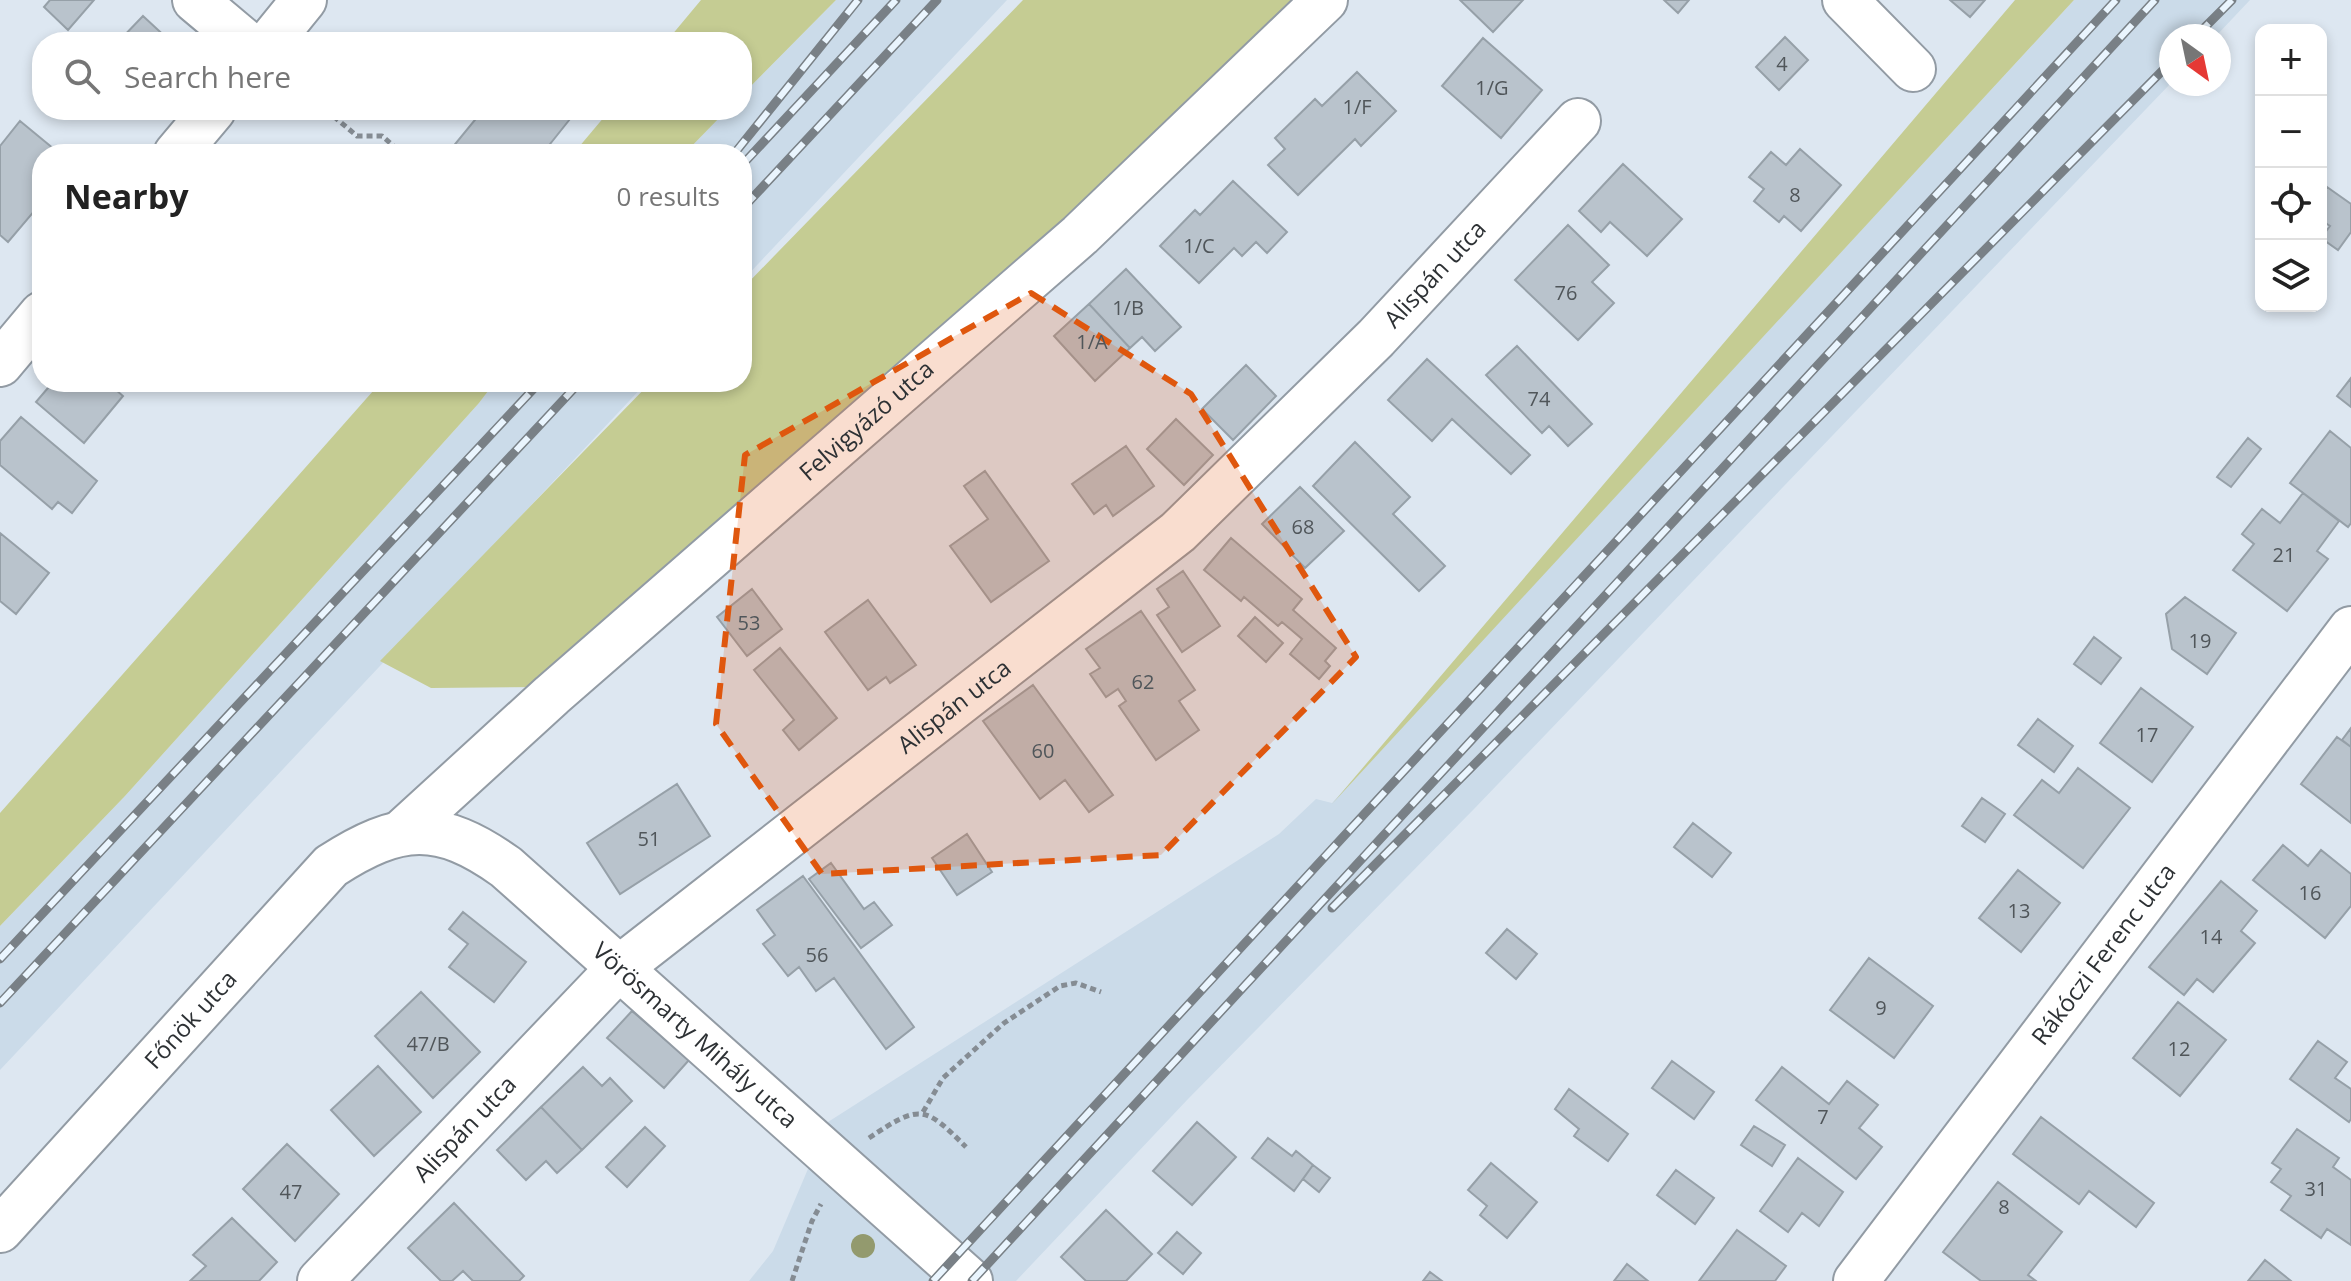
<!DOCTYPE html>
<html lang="en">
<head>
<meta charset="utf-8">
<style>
	body { margin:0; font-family:"Open Sans",sans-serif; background:#f6f6f6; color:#222 }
	.controls { position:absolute; right:24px; top:24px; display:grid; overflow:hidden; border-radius:16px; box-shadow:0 4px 12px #0003 }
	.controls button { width:72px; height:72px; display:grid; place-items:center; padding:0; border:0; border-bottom:2px solid #e0e0e0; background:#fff; color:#222; font:40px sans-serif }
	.compass { position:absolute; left:2159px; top:24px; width:72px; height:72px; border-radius:50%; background:#fff; box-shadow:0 4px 12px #0003; rotate:147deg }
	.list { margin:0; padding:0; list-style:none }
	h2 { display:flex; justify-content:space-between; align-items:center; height:104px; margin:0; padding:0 32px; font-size:34px }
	h2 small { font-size:26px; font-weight:400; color:#767676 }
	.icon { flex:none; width:44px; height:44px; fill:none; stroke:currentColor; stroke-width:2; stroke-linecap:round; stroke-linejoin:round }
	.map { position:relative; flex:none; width:2351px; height:1281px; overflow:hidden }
	.search { position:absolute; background:#fff; box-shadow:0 4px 12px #0003; left:32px; top:32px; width:720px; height:88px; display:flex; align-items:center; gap:20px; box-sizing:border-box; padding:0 28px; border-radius:32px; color:#767676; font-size:30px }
	.panel { position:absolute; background:#fff; box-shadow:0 4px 12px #0003; left:32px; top:144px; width:720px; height:248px; border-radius:32px }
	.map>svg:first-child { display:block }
	.built { fill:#cbdbe9 }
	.green { fill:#c5cc93 }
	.building { fill:#b9c3cc; stroke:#96a0a8; stroke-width:2 }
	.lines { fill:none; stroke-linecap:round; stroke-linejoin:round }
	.minor-casing { stroke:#929ba4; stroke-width:48 }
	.path { stroke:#858c93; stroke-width:5; stroke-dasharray:6 4; stroke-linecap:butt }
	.minor { stroke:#fff; stroke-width:44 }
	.rail-casing { stroke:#798086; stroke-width:9 }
	.rail { stroke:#eaf5fe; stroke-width:6; stroke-dasharray:18; stroke-linecap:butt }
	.tree { fill:#939a6e }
	.marked { fill:#df570e; fill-opacity:0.2; stroke:#df570e; stroke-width:6; stroke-dasharray:16 10; stroke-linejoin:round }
	.labels { text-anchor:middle; stroke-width:8; stroke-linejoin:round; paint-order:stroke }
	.number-label { font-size:20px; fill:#50565a }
	.street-label { font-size:24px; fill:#2d3134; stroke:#eaf5fe }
</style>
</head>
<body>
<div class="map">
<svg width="2351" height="1281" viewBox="0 0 2351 1281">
	<rect width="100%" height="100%" fill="#dde7f1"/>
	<!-- built -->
	<path class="built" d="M836,0h171l-265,281v-127h-58l43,-44h15v-15z
		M2074,0h176l-34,36h-45v47l-697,726 -286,290 -172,182h-267l24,-30 55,-129 451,-288 37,-35 16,4z
		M495,382h152l-647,688v-144l125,-130 354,-393z"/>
	<!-- green -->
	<path class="green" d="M701,0h135l-94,95v-53h-76z
		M1023,0h276l-254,242 -501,445 -113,1 -51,-27 271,-279h91v-93z
		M2015,0h59l-742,804z
		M610,110h117l-43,44h-111z
		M381,382h114l-16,21 -354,393 -125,130v-113z"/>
	<!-- building -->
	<path class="building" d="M50,0h44l-26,30 -24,-23z
		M1460,0h63l-30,32z
		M1664,0h25l-11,13z
		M1950,0h35l-15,17z
		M143,16l28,26h-53z
		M1785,37l23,23 -29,30 -23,-23z
		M1483,38l59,52 -41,48 -59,-52z
		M1357,72l39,39 -35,35 -6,-7 -57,56 -30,-30 17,-16 -10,-11 40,-39 7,7z
		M483,110h76l11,9 -28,35h-95z
		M20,121l40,33h-18v48l-34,40 -8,-7v-89z
		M1800,149l41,36 -40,46 -17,-15 -5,6 -25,-21 10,-12 -15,-12 22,-25 15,13z
		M1623,164l59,55 -35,37 -37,-34 -9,10 -22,-21z
		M1233,181l54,51 -20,21 -11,-11 -14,14 -8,-8 -35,35 -39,-37 35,-36 5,5z
		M2327,187l24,17v28l-13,18 -17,-12 9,-12 -9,-6v-25z
		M1568,225l41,40 -17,17 22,21 -36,37 -63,-60z
		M1126,269l55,58 -26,24 -13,-14 -12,11 -41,-44z
		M1089,304l41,44 -35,33 -41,-45z
		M1517,346l75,78 -24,22 -19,-20 -7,7 -56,-58z
		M1427,359l103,96 -19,19 -59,-55 -20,22 -44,-41z
		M1246,365l30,31 -43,44 -31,-31z
		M2351,378v29l-14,-11z
		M53,382h54l16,14 -39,47 -48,-41z
		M21,417l76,64 -25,32 -14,-11 -6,7 -52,-44v-24z
		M1176,419l37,36 -29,30 -37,-36z
		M2330,431l21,17v75l-3,4 -58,-44z
		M2248,438l13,11 -30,38 -14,-10z
		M1355,442l55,55 -17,17 52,52 -26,25 -106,-105z
		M1126,446l28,40 -41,30 -7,-11 -12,9 -22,-30z
		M985,471l64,90 -58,41 -41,-56 38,-27 -24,-33z
		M1300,487l44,44 -39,37 -43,-44z
		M2303,493l36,28 -22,30 11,8 -41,52 -54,-41 21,-26 -12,-10 20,-25 18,14z
		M0,533l49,40 -33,41 -16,-13z
		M1231,538l71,61 -9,11 43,38 -11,13 5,5 -11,13 -29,-25 12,-15 -20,-17 -4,4 -34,-29 -3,4 -37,-31z
		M1183,571l37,55 -38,26 -25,-37 12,-8 -12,-18z
		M752,589l30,40 -35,27 -30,-39z
		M2185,597l51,36 -29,41 -35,-25 -6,-35z
		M868,600l48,65 -26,18 -4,-6 -18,13 -43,-58z
		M1141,611l54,79 -16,11 20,29 -43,30 -37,-54 7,-5 -8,-12 -12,8 -16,-23 10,-6 -14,-19z
		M1255,617l28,26 -17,19 -28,-26z
		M2094,637l27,21 -20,26 -27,-20z
		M780,648l57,70 -38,32 -16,-20 11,-10 -40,-50z
		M1033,685l80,110 -24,17 -24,-32 -25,19 -57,-78z
		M2141,688l52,39 -41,55 -52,-39z
		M2038,719l35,27 -19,26 -36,-27z
		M2351,728v19l-9,-7z
		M2337,737l14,10v76l-50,-39z
		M2078,768l52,40 -47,60 -69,-53 28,-35 17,13z
		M677,784l33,52 -90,58 -33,-51z
		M1982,798l23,16 -20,28 -23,-16z
		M1693,823l38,30 -19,24 -38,-30z
		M967,834l25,38 -35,23 -25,-37z
		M2283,845l25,21 13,-16 30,24v32l-26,32 -72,-58z
		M831,863l33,46 10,-7 18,23 -31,23 -52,-69z
		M2018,870l42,33 -39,49 -42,-34z
		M803,876l111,151 -28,22 -52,-71 -18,13 -17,-24 -11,9 -25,-32 12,-9 -18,-25z
		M2221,881l36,30 -16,20 14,12 -42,49 -16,-13 -13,16 -35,-28z
		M463,912l63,50 -32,40 -45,-35 19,-23 -19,-15z
		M1507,929l30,25 -21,25 -30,-26z
		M1869,958l64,48 -39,52 -64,-48z
		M421,992l59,60 -47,46 -58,-62z
		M2178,1002l48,38 -46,56 -47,-38z
		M632,1011l57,49 -25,28 -57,-50z
		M2318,1041l29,21 -12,16 16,11v30l-2,3 -59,-43z
		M1672,1061l42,31 -20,27 -42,-31z
		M378,1066l43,46 -47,44 -43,-46z
		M583,1067l19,19 8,-8 22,23 -50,49 -41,-43z
		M1782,1067l47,37 18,-23 31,24 -19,23 23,19 -26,32 -100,-79z
		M1569,1089l59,45 -20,27 -34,-25 5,-7 -24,-20z
		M541,1107l41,43 -25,23 -11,-12 -20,19 -29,-30z
		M2041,1117l113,86 -18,24 -47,-36 -10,13 -66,-50z
		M1197,1122l39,35 -44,48 -39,-34z
		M1754,1126l31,19 -13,21 -31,-21z
		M645,1127l20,19 -38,41 -21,-20z
		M2297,1129l42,29 -6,9 18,13v65l-24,-16 -6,9 -40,-28 10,-14 -20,-14 10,-13 -9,-6z
		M1268,1138l24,18 4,-5 17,14 -19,26 -42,-33z
		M287,1144l52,50 -44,47 -52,-52z
		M1798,1158l45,34 -24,34 -17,-13 -14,19 -28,-21z
		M1491,1163l46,39 -30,36 -27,-23 7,-9 -19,-16z
		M1313,1165l17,13 -11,14 -16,-13z
		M1676,1170l38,28 -19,26 -38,-29z
		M1998,1182l64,50 -34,43 8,6h-55l-38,-29z
		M454,1203l70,73 -5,5h-46l-10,-10 -11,10h-11l-33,-33z
		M1106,1210l46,44 -26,27h-40l-25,-24z
		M232,1218l45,44 -18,19h-69l16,-15 -13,-11z
		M1737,1230l49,36 -11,15h-76z
		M1177,1232l24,21 -18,21 -25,-21z
		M2265,1260l26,21h-43z
		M1627,1264l21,17h-34z
		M1430,1272l12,9h-19z"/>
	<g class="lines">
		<defs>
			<g id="minor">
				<path d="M195,0l50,42"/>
				<path d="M1845,0l68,69"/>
				<path d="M270,42l34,-42"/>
				<path d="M176,154l37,-44"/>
				<path d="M0,364l42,-50"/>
				<path id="s1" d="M401,833l151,-138 528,-460 245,-235"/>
				<path id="s2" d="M0,1230l331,-364c68,-44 108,-47 175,1l464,414"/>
				<path id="s3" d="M320,1281l298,-312 560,-437 198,-194 202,-217"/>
				<path id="s4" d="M1856,1281l495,-652"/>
			</g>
		</defs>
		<!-- minor casing -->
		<use href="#minor" class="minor-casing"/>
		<!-- path -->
		<path class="path" d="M326,110l31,26h25l21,18
			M923,1112l20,-34 61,-55 56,-37 16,-3 25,9
			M869,1138c51,-34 55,-33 97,9
			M792,1281l20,-60 9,-17"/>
		<!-- minor -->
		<use href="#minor" class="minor"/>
		<defs>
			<path id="rail" d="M2196,36l36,-36
				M734,154l124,-154
				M742,165l154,-165
				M742,209l195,-209
				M1332,908l839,-846
				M0,959l540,-577
				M0,1003l580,-621
				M933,1281l1183,-1281
				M972,1281l1183,-1281"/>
		</defs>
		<!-- rail casing -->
		<use href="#rail" class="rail-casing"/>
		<!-- rail -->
		<use href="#rail" class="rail"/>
	</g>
	<!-- trees -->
	<circle class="tree" cx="863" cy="1246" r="12"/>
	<!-- marked area -->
	<path class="marked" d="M1031,293l160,101 165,263 -195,198 -339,19 -106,-150 29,-269z"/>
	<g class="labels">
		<!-- number labels -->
		<g class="number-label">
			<text x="1782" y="71">4</text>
			<text x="1492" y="95">1/G</text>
			<text x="1357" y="114">1/F</text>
			<text x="1795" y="202">8</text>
			<text x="1199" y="253">1/C</text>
			<text x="1566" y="300">76</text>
			<text x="1128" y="315">1/B</text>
			<text x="1092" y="349">1/A</text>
			<text x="1539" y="406">74</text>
			<text x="1303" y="534">68</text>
			<text x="2284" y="562">21</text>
			<text x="749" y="630">53</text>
			<text x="2200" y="648">19</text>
			<text x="1143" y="689">62</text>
			<text x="2147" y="742">17</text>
			<text x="1043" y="758">60</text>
			<text x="649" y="846">51</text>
			<text x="2310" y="900">16</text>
			<text x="2019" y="918">13</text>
			<text x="2211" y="944">14</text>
			<text x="817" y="962">56</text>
			<text x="1881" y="1015">9</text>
			<text x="428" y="1051">47/B</text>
			<text x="2179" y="1056">12</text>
			<text x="1823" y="1124">7</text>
			<text x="2316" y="1196">31</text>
			<text x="291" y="1199">47</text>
			<text x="2004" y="1214">8</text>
		</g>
		<!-- street labels -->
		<g class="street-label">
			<text dy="8" stroke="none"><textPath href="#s3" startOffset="1506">Alispán utca</textPath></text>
			<text dy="8" stroke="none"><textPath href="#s1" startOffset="622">Felvigyázó utca</textPath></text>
			<text dy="8" stroke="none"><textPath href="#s3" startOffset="858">Alispán utca</textPath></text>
			<text dy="8" stroke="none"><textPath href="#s4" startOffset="410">Rákóczi Ferenc utca</textPath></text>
			<text dy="8" stroke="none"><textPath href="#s2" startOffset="284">Főnök utca</textPath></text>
			<text dy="8" stroke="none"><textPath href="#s2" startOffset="936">Vörösmarty Mihály utca</textPath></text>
			<text dy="8" stroke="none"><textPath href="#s3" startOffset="210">Alispán utca</textPath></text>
		</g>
	</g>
</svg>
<div class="controls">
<button>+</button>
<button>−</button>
<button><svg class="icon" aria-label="locate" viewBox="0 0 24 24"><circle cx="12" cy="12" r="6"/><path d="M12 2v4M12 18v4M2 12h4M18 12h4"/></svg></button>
<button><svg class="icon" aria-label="layers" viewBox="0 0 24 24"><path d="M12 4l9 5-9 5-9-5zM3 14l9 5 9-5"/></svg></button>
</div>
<svg class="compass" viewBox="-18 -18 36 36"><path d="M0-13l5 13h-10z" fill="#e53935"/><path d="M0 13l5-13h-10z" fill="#767676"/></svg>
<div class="search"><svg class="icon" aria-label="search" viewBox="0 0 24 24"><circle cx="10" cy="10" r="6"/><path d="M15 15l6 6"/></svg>Search here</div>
<section class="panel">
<h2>Nearby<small>0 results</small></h2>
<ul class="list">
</ul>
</section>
</div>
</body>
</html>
